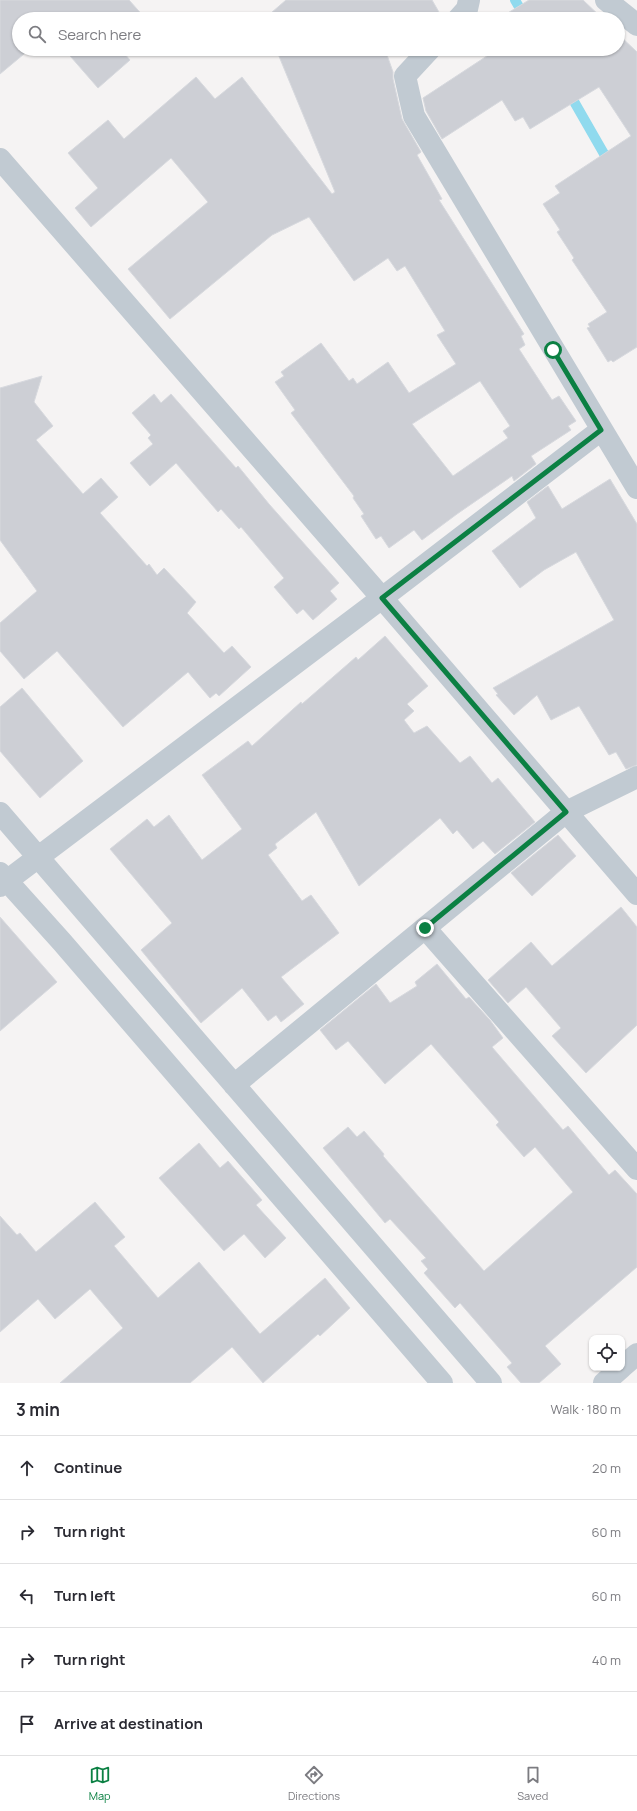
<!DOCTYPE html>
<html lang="en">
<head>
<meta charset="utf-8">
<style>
	body { margin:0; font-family:Manrope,sans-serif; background:#f2f2f3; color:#2b2b33 }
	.controls { position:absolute; right:12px; bottom:12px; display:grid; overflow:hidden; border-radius:8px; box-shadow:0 1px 3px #0004 }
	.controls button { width:36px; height:36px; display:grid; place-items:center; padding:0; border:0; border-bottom:1px solid #e1e1e2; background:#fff; color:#2b2b33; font:20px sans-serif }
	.stop { position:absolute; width:12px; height:12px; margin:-9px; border:3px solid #0b8043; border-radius:50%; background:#fff }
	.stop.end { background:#0b8043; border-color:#fff; box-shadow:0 1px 4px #0008 }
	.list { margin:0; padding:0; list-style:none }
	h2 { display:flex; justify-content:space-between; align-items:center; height:52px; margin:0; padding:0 16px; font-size:17px }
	h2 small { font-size:13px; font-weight:400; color:#7c7c81 }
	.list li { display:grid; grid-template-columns:26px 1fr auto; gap:12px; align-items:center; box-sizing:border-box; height:64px; padding:0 16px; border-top:1px solid #e1e1e2 }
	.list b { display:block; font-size:15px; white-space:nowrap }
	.list em { font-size:13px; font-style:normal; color:#7c7c81 }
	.icon { flex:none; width:22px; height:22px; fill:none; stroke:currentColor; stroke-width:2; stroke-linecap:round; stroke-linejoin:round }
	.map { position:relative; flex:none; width:637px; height:1383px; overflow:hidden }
	.search { position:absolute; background:#fff; box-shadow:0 1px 3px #0004; left:12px; right:12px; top:12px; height:44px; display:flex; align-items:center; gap:10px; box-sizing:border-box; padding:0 14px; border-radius:22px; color:#7c7c81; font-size:15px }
	.sheet { height:372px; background:#fff }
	nav { display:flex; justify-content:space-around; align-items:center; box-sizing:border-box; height:56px; border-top:1px solid #e1e1e2; background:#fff; font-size:11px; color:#7c7c81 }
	nav a { display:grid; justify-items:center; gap:2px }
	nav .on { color:#0b8043 }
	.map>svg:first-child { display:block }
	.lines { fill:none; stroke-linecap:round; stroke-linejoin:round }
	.stream { stroke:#90daee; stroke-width:10 }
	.building { fill:#cdcfd5; stroke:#d7d9de; fill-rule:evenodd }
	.street { stroke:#c1cad2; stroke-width:22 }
	.route { stroke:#0b8043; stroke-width:5 }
</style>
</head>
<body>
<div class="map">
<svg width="637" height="1383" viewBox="0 0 637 1383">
	<rect width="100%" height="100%" fill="#f5f3f3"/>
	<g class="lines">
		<!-- stream -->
		<path class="stream" d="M515,0l11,19
			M568,91l43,75"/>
	</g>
	<!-- building -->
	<path class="building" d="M0,0h129l17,19h-127v30h11l-30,25z
		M286,0h146l11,19h-179z
		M529,0h54l20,19h-105z
		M618,34l19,18v295l-24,15 -2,-2 -3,2 -21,-34 3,-1 -2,-3 19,-12 -35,-52 2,-2 -17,-26 3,-2 -17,-26 17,-11 -5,-7 76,-50 -32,-49 -69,42 -7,-12 -8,4 -13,-21 -60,39 -16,-28 -3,-13 70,-46 -2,-3h127z
		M64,49h62l-3,3 7,8 -32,28z
		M276,49h116l-6,3 7,20v7l9,40 19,33 -4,3 25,44 -3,1 85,134 -3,2 4,9 -6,4 33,51 7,-4 17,25 -8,5 3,4 -40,26 5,8 -22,17 -2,-5 -55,38 -35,26 -8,-10 -25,18 -8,-12 -5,3 -15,-23 3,-2 -11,-16 1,-2 -63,-83 4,-3 -20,-28 9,-6 -3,-4 40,-29 28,38 4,-3 4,6 31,-22 21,31 47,-29 -19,-29 8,-4 -40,-65 -8,5 -9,-13 -34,23 -45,-64 -37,18 -102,84 -42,-50 80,-67 -37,-44 -80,69 -16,-19 23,-20 -30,-35 40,-33 16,19 72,-62 19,22 27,-22 90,117 3,-2zM480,381l30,45 -7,5 5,7 -55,38 -41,-52z
		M42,376l-8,26 19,24 -17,14 47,54 18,-16 17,19 -18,16 47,53 2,-2 8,11 7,-7 32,34 -9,11 37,40 8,-7 19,21 -32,29 -3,-3 -6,5 -22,-26 -65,55 -66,-76 -33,28 -24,-28v-28l37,-32 -37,-51v-152z
		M154,394l7,9 10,-9 65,74 2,-2 31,38 70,79 -9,8 7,8 -24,21 -10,-11 -6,5 -23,-27 10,-9 -43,-51 -2,2 -18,-20 -3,3 -42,-49 -26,23 -20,-23 23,-19 -5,-6 3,-3 -19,-22z
		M610,479l27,45v241l-11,4 -10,-17 -7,3 -30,-49 -28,14 -14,-25 -23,20 -18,-20 2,-1 -5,-6 121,-68 -38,-68 -32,18 -24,18 -28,-37 44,-33 -9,-16 21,-16 14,23z
		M385,636l43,50 -21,18 7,7 -10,9 10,13 13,-7 33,37 10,-7 22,27 6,-5 37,44 -40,32 -12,-13 -10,8 -16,-19 -4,4 -13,-16 -81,68 -43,-74 -41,32 2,4 -9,7 34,46 9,-6 28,38 -58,44 23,27 -23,18 -5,-7 -8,6 -26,-33 -41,35 -60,-73 31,-27 -62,-74 37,-30 7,8 15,-12 33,45 40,-31 -40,-54 46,-34 4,5 49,-44 1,2 54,-47 2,3z
		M22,688l61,73 -43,37 -40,-47v-44z
		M558,835l18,21 -44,40 -21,-23z
		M621,907l16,20v98l-51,48 -34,-37 9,-8 -35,-41 -18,16 -20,-23 43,-38 21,24z
		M0,917l57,65 -57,49z
		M437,964l29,35 3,-2 21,23 13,18 -11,9 71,83 5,-4 41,49 6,-5 22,24v73l-92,79 16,18 -22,19h-18l-14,-16 5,-4 -52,-60 -5,5 -31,-35 4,-4 -7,-8 5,-3 -36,-39 -5,4 -62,-75 25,-21 9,10 7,-6 20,23 -1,2 101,115 89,-79 -38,-45 -11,10 -28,-32 3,-3 -68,-78 -46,40 -37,-43 -12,9 -16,-20 56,-46 14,19 27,-17 -2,-4z
		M199,1143l21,25 8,-7 34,39 -6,5 30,33 -21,20 -21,-24 -20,17 -65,-73z
		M95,1202l30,35 -11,9 44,52 41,-36 61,72 65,-56 25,30 -30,28 -2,-2 -55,49 -31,-36 -42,36h-130l63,-55 -33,-39 -35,30 -17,-20 -38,33v-116l17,19 3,-2 16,19z"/>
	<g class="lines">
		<!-- street -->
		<path class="street" d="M606,0l31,25
			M458,19l9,-10 2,-9
			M430,49l-25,27 9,40 223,372
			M0,159l382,439 255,296
			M0,813l491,570
			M0,873l62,69 380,441
			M0,886l382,-288 219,-168
			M425,928l212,241
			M234,1085l332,-273 71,-35
			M622,1367l15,-13
			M604,1383l17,-15"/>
	</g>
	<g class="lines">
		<!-- route -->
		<path class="route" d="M425,928l141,-116 -184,-214 219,-168 -48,-80"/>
	</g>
</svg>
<div class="controls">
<button><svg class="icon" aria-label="locate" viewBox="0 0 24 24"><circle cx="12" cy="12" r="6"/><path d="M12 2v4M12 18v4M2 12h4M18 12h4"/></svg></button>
</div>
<div class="stop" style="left:553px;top:350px"></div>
<div class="stop end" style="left:425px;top:928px"></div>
<div class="search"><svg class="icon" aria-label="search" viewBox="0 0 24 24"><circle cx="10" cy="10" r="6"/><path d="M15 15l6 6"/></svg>Search here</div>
</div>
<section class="sheet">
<h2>3 min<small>Walk · 180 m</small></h2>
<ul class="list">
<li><svg class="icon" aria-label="ahead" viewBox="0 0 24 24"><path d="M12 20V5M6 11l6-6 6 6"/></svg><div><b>Continue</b></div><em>20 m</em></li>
<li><svg class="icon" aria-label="right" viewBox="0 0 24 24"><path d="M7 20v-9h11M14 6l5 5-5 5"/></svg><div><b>Turn right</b></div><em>60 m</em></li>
<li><svg class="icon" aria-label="left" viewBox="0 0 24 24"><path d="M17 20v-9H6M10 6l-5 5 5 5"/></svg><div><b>Turn left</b></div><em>60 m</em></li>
<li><svg class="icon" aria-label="right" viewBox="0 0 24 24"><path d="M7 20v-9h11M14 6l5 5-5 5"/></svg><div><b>Turn right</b></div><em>40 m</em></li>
<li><svg class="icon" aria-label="arrive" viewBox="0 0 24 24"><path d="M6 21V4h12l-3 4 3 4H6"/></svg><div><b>Arrive at destination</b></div></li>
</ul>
</section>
<nav>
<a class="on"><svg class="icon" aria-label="map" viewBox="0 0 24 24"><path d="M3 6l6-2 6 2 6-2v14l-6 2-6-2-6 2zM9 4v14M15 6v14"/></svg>Map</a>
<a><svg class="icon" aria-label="directions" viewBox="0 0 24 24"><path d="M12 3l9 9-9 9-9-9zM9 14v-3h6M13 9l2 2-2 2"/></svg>Directions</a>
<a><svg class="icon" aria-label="saved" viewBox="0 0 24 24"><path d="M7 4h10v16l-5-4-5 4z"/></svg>Saved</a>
</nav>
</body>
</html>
